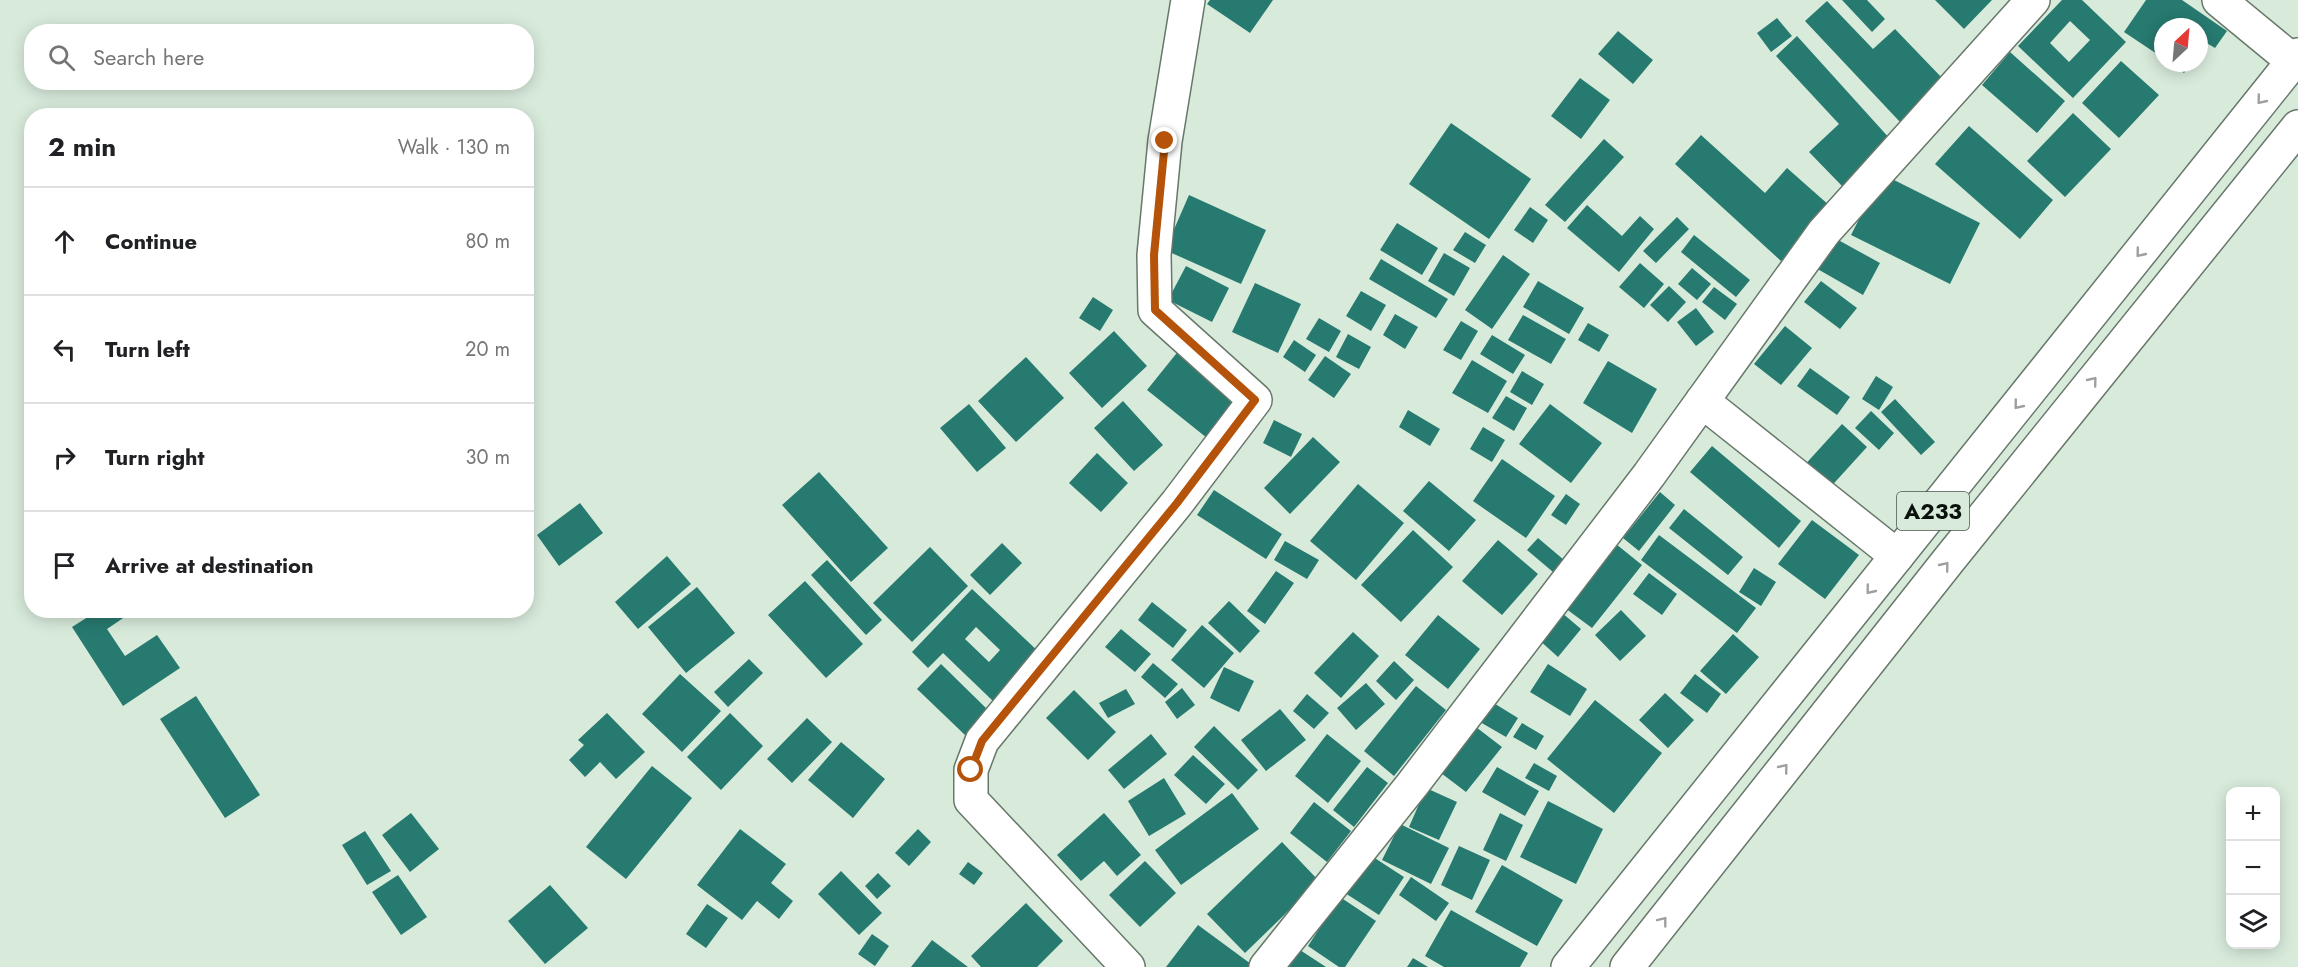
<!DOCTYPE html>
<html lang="en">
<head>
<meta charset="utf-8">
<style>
	body { margin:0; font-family:Jost,sans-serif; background:#f2f2f2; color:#202124 }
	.controls { position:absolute; right:18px; bottom:18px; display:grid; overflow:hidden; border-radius:12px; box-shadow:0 3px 15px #0003 }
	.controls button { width:54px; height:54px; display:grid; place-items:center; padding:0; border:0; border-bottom:2px solid #e0e0e0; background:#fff; color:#202124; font:30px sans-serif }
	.compass { position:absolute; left:2154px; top:18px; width:54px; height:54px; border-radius:50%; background:#fff; box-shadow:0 3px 15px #0003; rotate:26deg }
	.stop { position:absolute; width:18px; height:18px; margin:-14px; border:4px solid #b45309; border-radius:50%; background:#fff }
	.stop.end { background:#b45309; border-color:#fff; box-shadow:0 2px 6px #0008 }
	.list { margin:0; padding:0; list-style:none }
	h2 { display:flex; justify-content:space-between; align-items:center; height:78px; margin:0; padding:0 24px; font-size:26px }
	h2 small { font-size:20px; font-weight:400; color:#757577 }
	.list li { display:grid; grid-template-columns:39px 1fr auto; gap:18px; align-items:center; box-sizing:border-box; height:108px; padding:0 24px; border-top:2px solid #e0e0e0 }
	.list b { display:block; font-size:22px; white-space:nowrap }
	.list em { font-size:20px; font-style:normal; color:#757577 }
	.icon { flex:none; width:33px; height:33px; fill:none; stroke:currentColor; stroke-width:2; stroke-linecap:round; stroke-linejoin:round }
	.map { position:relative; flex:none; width:2298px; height:967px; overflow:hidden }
	.search { position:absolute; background:#fff; box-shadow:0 3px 15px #0003; left:24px; top:24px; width:510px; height:66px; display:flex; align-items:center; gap:15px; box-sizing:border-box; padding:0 21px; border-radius:24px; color:#757577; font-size:22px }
	.panel { position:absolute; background:#fff; box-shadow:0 3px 15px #0003; left:24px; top:108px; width:510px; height:510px; border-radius:24px }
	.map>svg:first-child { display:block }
	.building { fill:#277a70; fill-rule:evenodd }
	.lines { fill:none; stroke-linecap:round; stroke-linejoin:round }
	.minor-casing { stroke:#67786a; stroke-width:36 }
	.highway-casing { stroke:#67786a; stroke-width:36 }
	.minor { stroke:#fff; stroke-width:33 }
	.highway { stroke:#fff; stroke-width:33 }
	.oneway { stroke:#9da09e }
	.route { stroke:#b45309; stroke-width:8 }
	.labels { text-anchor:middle; stroke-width:6; stroke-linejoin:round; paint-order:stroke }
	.shield { fill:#d8ebdb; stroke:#48524a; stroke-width:1.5 }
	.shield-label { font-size:22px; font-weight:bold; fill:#0a110c }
</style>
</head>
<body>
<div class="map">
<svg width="2298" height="967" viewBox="0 0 2298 967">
	<rect width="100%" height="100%" fill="#d8ebdb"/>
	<!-- building -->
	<path class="building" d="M1210,0h63l-23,33 -43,-29z
		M1842,0h25l18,19 -13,13z
		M1935,0h57l-28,29z
		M2062,0h20l44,42 -53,56 -55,-52zM2070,21l20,19 -21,22 -19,-19z
		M2146,0h36l45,31 -12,17 -10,-6 -6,9v-24h-36v31l-39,-26z
		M1827,1l46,48 22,-20 49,51 -44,42 -95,-101z
		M1777,18l15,18 -21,16 -14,-19z
		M1618,31l35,29 -20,24 -35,-30z
		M1797,36l94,104 -49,46 -33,-34 30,-28 -63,-68z
		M2010,52l55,49 -28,32 -55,-48z
		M2121,61l38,34 -40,43 -37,-35z
		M2170,63h21l-7,10z
		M1580,78l30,22 -29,39 -30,-23z
		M2073,113l38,36 -46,48 -38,-36z
		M1451,123l80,56 -42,60 -80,-55z
		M1969,126l84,74 -33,39 -85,-75z
		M1701,135l64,58 22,-25 43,38 -49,55 -106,-97z
		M1604,139l20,18 -59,65 -20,-17z
		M1882,174l98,49 -30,61 -99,-49z
		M1189,195l77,35 -25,54 -76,-34z
		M1587,205l35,31 18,-20 14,13 -35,43 -52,-44z
		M1530,207l18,13 -15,23 -19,-13z
		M1677,217l12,12 -33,34 -13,-12z
		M1397,223l41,25 -16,27 -42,-25z
		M1465,232l21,13 -11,18 -22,-13z
		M1694,235l56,45 -14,17 -55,-45z
		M1831,236l49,27 -17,32 -49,-28z
		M1444,253l26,15 -16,28 -26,-15z
		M1503,255l27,19 -38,55 -27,-19z
		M1381,259l67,40 -12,19 -67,-39z
		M1640,263l24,21 -20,24 -25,-21z
		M1186,266l43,22 -17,34 -44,-22z
		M1692,268l19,16 -14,16 -19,-16z
		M1538,281l46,27 -15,26 -46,-27z
		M1821,281l36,27 -17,21 -36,-27z
		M1255,283l46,21 -23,49 -46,-21z
		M1669,286l17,16 -18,20 -18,-17z
		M1714,287l23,17 -12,16 -23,-18z
		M1361,291l25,14 -15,26 -25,-15z
		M1093,297l20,13 -13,21 -21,-13z
		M1696,308l18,24 -18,14 -19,-24z
		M1395,314l23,13 -13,22 -22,-14z
		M1523,315l43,24 -15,25 -43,-24z
		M1319,318l22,13 -12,21 -23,-13z
		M1461,321l17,10 -17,29 -18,-10z
		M1588,323l21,12 -10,17 -21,-12z
		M1785,326l27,22 -31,37 -27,-21z
		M1114,331l33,35 -45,42 -33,-35z
		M1348,334l23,13 -12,22 -23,-12z
		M1492,335l33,20 -12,19 -33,-20z
		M1294,340l22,15 -11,17 -22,-15z
		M1180,349l60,49 -33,40 -60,-48z
		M1325,356l26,18 -17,24 -26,-18z
		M1026,357l38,41 -48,44 -38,-41z
		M1472,360l35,21 -19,32 -36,-20z
		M1608,361l49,28 -25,44 -49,-30z
		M1810,368l40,29 -13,18 -40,-29z
		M1522,371l22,13 -12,21 -22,-13z
		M1876,376l17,11 -14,23 -17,-11z
		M1506,396l21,12 -13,23 -22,-13z
		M1895,399l40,43 -14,13 -40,-43z
		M1123,401l40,44 -29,26 -40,-43z
		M969,404l37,44 -29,24 -37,-44z
		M1550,404l52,39 -31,40 -52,-39z
		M1408,410l32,19 -10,17 -31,-19z
		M1871,411l23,22 -15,17 -24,-22z
		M1274,420l28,14 -11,23 -28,-14z
		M1842,424l25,23 -41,45 -25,-23z
		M1483,427l22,13 -13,22 -22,-13z
		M1313,437l27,25 -50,52 -26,-26z
		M1712,446l89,75 -22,27 -89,-76z
		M1097,453l31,30 -27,29 -32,-29z
		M1502,459l53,37 -29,42 -53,-37z
		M819,472l69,76 -37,34 -69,-77z
		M1429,481l47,39 -27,31 -46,-40z
		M1358,484l46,39 -48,57 -46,-39z
		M1214,490l68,44 -16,25 -69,-44z
		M1660,492l15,13 -36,46 -16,-13z
		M1566,494l14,10 -14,21 -15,-10z
		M580,503l23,30 -44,33 -22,-31z
		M1684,509l59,48 -15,18 -59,-47z
		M1812,520l47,35 -34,44 -47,-35z
		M1413,530l40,37 -52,55 -40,-37z
		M1659,535l97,73 -19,25 -96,-73z
		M1538,538l26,22 -11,12 -26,-22z
		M1498,540l40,34 -36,41 -40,-34z
		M1285,541l34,19 -12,19 -33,-19z
		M1002,543l20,20 -32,32 -20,-20z
		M1616,544l26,21 -50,63 -27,-20z
		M930,547l38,39 -56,56 -39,-39z
		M667,556l24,28 -53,45 -23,-27z
		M827,560l55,60 -16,15 -55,-60z
		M1754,568l22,14 -15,24 -22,-14z
		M1276,571l18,12 -29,41 -18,-13z
		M1649,573l28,21 -15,21 -29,-21z
		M805,581l58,63 -37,34 -58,-63z
		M697,587l38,46 -49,40 -38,-46z
		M972,589l69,65 -47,48 -51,-49 -15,15 -16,-16zM976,627l24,23 -11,12 -24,-23z
		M1229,601l31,30 -20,22 -32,-30z
		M1152,602l35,28 -14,18 -35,-28z
		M88,610h47l-28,19 18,27 32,-21 23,33 -57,38 -51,-79 19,-12z
		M1621,610l25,26 -26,25 -25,-26z
		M1561,612l20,17 -23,28 -20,-18z
		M1438,615l42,34 -32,40 -43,-34z
		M1202,625l32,28 -30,35 -33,-28z
		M1121,629l30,25 -16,18 -30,-25z
		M1353,632l26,24 -38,42 -27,-25z
		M1733,634l26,23 -33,37 -26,-23z
		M749,659l14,14 -35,34 -14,-15z
		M1394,661l20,19 -18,20 -20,-19z
		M1153,663l25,21 -13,14 -24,-21z
		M941,664l47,46 -23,25 -48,-46z
		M1548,664l39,25 -17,27 -40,-24z
		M1224,667l30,14 -15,31 -29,-14z
		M680,674l41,37 -39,41 -40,-38z
		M1695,674l26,20 -14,19 -27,-20z
		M1366,683l19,21 -29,26 -19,-22z
		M1416,686l30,24 -52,66 -30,-25z
		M1182,688l13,17 -18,14 -12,-17z
		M1126,689l9,15 -27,14 -9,-15z
		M1074,690l42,42 -28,28 -42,-42z
		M1665,693l29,27 -26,28 -29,-28z
		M1307,694l22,19 -15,16 -21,-18z
		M196,696l64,99 -35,23 -65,-99z
		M1595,700l67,53 -48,60 -67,-54z
		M1492,702l26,16 -12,19 -26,-15z
		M1280,709l26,31 -40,31 -25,-31z
		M607,713l38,39 -29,27 -16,-17 -15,15 -16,-17 15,-15 -6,-5z
		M730,713l33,33 -42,44 -34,-33z
		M807,718l25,24 -40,41 -25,-24z
		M1522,723l22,13 -8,14 -23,-13z
		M1472,724l30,23 -36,45 -29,-22z
		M1214,726l44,44 -20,20 -44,-43z
		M1151,734l16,20 -43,35 -16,-19z
		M1327,734l34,27 -33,42 -33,-27z
		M841,742l44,37 -32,39 -45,-38z
		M1193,755l32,29 -19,20 -32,-29z
		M1534,763l23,13 -8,15 -24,-13z
		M652,766l40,32 -66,81 -40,-32z
		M1367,767l21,16 -34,44 -21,-17z
		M1497,767l42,24 -14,25 -43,-24z
		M1164,778l22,36 -37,22 -21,-35z
		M1426,788l31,14 -18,38 -30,-13z
		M1232,793l27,36 -78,56 -26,-35z
		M1548,801l55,28 -27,55 -56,-27z
		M1314,802l37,29 -24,31 -37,-29z
		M411,813l28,36 -29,23 -28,-37z
		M1104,813l37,42 -24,21 -13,-15 -23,20 -24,-26z
		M1500,813l23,12 -17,36 -23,-11z
		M1400,824l49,24 -18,36 -49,-24z
		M740,829l46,35 -15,19 22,18 -14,18 -22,-18 -15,19 -45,-35z
		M918,829l13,13 -22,24 -14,-13z
		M365,831l26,40 -24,14 -25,-40z
		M1282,842l37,39 -74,72 -38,-39z
		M1459,846l31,14 -18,40 -31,-15z
		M1370,855l34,22 -25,38 -34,-22z
		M1145,861l31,32 -36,34 -31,-32z
		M968,862l15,11 -9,12 -15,-11z
		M1502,865l61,35 -26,46 -62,-34z
		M841,871l41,42 -23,22 -41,-41z
		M878,873l13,13 -14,13 -12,-13z
		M398,875l29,42 -26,18 -29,-43z
		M1411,877l38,26 -13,18 -37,-26z
		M550,885l38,43 -43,36 -37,-43z
		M1340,897l36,24 -31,46h-6l-31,-21z
		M1026,903l37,38 -26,26h-56l-10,-11z
		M707,904l21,14 -22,30 -20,-14z
		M1451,910l77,43 -8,14h-76l-19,-11z
		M1198,925l53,39 -2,3h-83z
		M872,934l17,12 -14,20 -17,-12z
		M932,940l36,27h-57z
		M1300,950l26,17h-37z
		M1413,958l15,9h-21z"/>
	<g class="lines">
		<defs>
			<path id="minor" d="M2219,0l74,61
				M1702,401l195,155
				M1128,967l-157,-167v-30l11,-29 195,-238 78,-103 -100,-90 -1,-55 11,-114 23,-141
				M1266,967l146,-182 237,-310 175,-243 209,-232"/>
			<path id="highway" d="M1568,967l730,-912
				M1627,967l321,-406 350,-434"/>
		</defs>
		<!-- minor casing -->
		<use href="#minor" class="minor-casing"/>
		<!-- highway casing -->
		<use href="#highway" class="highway-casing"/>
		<!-- minor -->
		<use href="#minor" class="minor"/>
		<!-- highway -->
		<use href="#highway" class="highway"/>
	</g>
	<!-- one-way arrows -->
	<defs><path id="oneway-chevron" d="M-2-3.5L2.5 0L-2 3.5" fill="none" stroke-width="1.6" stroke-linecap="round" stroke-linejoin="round" transform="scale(1.5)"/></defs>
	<g class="oneway">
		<use href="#oneway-chevron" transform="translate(2261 100) rotate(129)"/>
		<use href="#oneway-chevron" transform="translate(2140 253) rotate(129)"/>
		<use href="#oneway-chevron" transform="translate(2093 381) rotate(-51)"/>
		<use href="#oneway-chevron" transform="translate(2018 405) rotate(129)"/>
		<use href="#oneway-chevron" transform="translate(1945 566) rotate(-51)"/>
		<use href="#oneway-chevron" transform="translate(1870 590) rotate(129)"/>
		<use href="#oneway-chevron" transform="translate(1784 768) rotate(-51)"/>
		<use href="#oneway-chevron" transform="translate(1663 921) rotate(-52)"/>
	</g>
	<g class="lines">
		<!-- route -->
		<path class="route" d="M971,770l11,-29 195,-238 78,-103 -100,-90 -1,-55 11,-114"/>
	</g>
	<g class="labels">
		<!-- shield labels -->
		<rect class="shield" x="1897" y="492" width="72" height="38" rx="4.5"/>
		<g class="shield-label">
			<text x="1933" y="519">A233</text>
		</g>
	</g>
</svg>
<div class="controls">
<button>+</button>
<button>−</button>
<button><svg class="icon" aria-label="layers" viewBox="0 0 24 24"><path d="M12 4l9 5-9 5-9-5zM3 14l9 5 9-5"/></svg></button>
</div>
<svg class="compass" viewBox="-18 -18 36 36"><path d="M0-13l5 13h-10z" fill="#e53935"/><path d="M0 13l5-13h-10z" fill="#757577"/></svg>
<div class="stop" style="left:971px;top:770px"></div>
<div class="stop end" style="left:1165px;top:141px"></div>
<div class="search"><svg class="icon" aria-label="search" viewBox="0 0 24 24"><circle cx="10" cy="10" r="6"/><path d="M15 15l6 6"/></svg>Search here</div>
<section class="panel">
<h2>2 min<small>Walk · 130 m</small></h2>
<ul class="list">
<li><svg class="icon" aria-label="ahead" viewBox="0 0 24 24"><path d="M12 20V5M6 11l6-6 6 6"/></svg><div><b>Continue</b></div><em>80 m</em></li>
<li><svg class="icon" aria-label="left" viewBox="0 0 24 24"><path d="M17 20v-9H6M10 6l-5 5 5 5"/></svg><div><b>Turn left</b></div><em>20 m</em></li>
<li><svg class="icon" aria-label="right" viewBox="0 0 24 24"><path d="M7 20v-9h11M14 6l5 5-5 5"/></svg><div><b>Turn right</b></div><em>30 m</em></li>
<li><svg class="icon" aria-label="arrive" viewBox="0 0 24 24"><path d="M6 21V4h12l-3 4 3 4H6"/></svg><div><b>Arrive at destination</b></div></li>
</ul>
</section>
</div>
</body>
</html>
